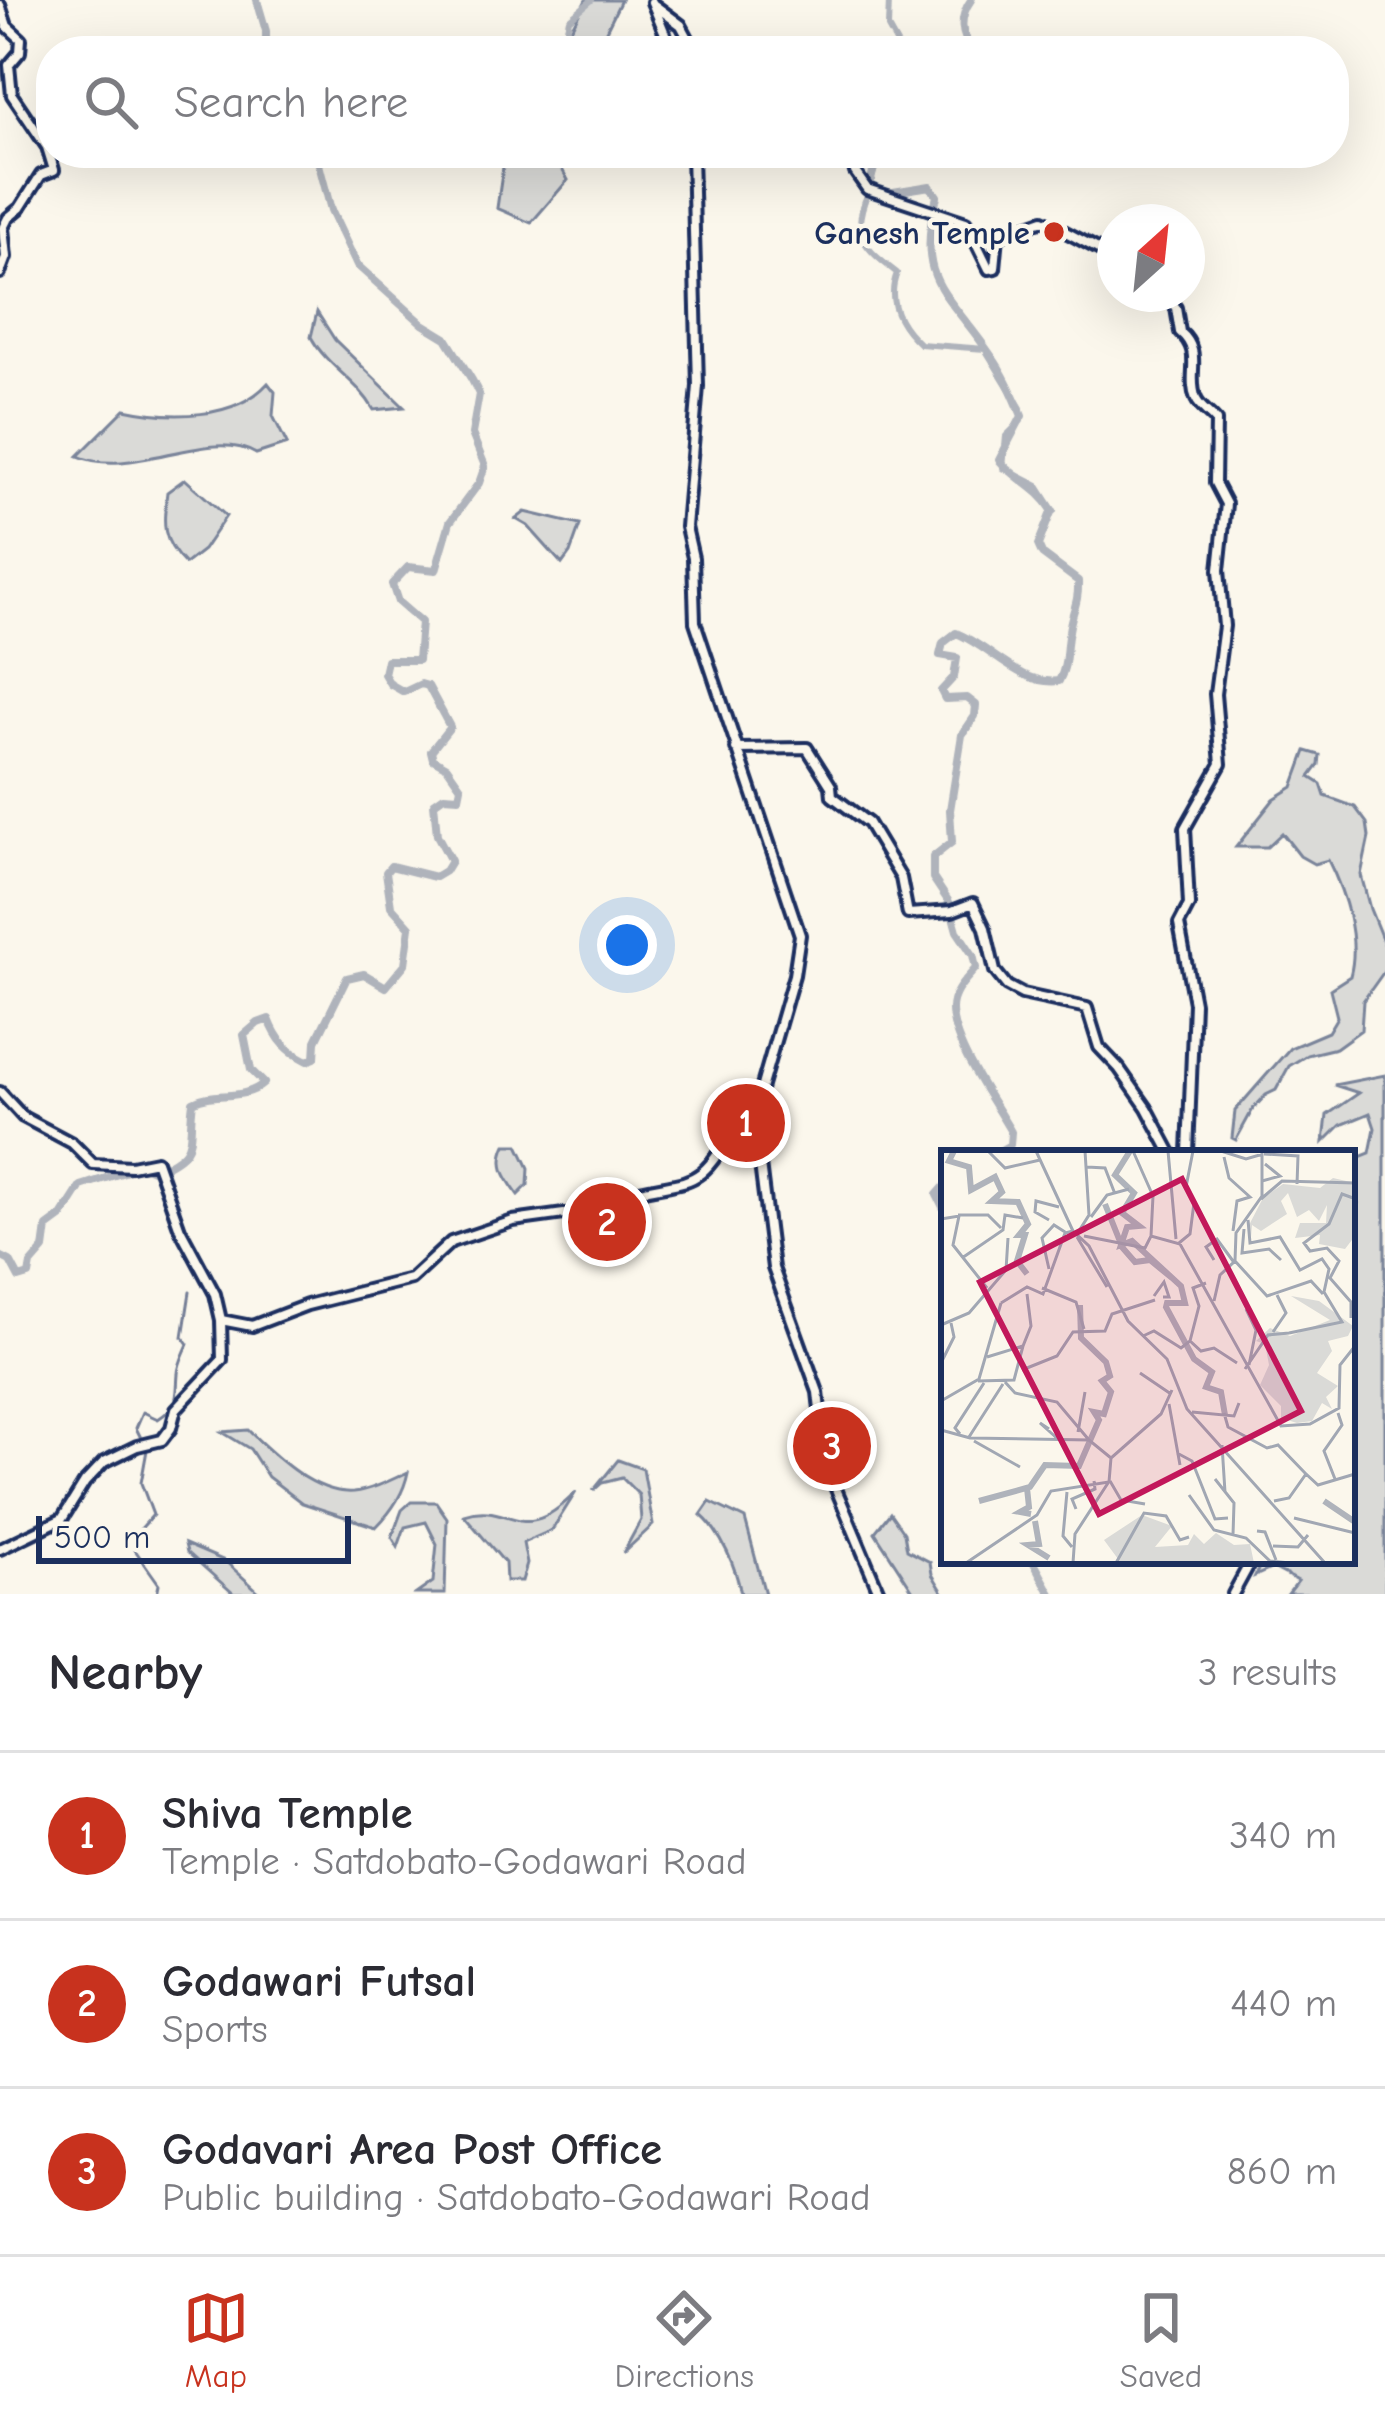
<!DOCTYPE html>
<html lang="en">
<head>
<meta charset="utf-8">
<style>
	body { margin:0; font-family:"Comic Neue",sans-serif; background:#f7f7f7; color:#2b2b33 }
	.compass { position:absolute; left:1097px; top:204px; width:108px; height:108px; border-radius:50%; background:#fff; box-shadow:0 12px 48px #0002; rotate:27deg }
	.scale { position:absolute; left:36px; bottom:30px; width:315px; box-sizing:border-box; padding-left:12px; border:6px solid #1b2f5e; border-top:0; font-size:33px; line-height:42px; white-space:nowrap; color:#1b2f5e; -webkit-text-stroke:9px #fbf7ec; paint-order:stroke }
	.you { position:absolute; left:627px; top:945px; width:42px; height:42px; margin:-30px; border:9px solid #fff; border-radius:50%; background:#1a73e8; box-shadow:0 0 0 18px #1a73e833 }
	.badge { display:grid; place-items:center; width:78px; height:78px; border-radius:50%; background:#c8321e; color:#fff; font-size:39px; font-weight:700 }
	.pin { position:absolute; translate:-50% -50%; border:6px solid #fff; box-shadow:0 3px 12px #0006 }
	.list { margin:0; padding:0; list-style:none }
	h2 { display:flex; justify-content:space-between; align-items:center; height:156px; margin:0; padding:0 48px; font-size:51px }
	h2 small { font-size:39px; font-weight:400; color:#7c7c81 }
	.list li { display:grid; grid-template-columns:78px 1fr auto; gap:36px; align-items:center; box-sizing:border-box; height:168px; padding:0 48px; border-top:3px solid #e1e1e2 }
	.list b { display:block; font-size:45px; white-space:nowrap }
	.list p { margin:0; font-size:39px; white-space:nowrap; color:#7c7c81 }
	.list em { font-size:39px; font-style:normal; color:#7c7c81 }
	.icon { flex:none; width:66px; height:66px; fill:none; stroke:currentColor; stroke-width:2; stroke-linecap:round; stroke-linejoin:round }
	.map { position:relative; flex:none; width:1385px; height:1594px; overflow:hidden }
	.search { position:absolute; background:#fff; box-shadow:0 12px 48px #0002; left:36px; right:36px; top:36px; height:132px; display:flex; align-items:center; gap:30px; box-sizing:border-box; padding:0 42px; border-radius:48px; color:#7c7c81; font-size:45px }
	.sheet { height:660px; background:#fff }
	nav { display:flex; justify-content:space-around; align-items:center; box-sizing:border-box; height:168px; border-top:3px solid #e1e1e2; background:#fff; font-size:33px; color:#7c7c81 }
	nav a { display:grid; justify-items:center; gap:6px }
	nav .on { color:#c8321e }
	.map>svg:first-child { display:block }
	.green { fill:#dadad7; stroke:#7a849a; stroke-width:3 }
	.lines { fill:none; stroke-linecap:round; stroke-linejoin:round }
	.stream { stroke:#747e96; stroke-width:3 }
	.canal { stroke:#afb3bb; stroke-width:6 }
	.river { stroke:#afb3bb; stroke-width:8 }
	.secondary-casing { stroke:#1b2f5e; stroke-width:16 }
	.secondary { stroke:#fbf7ec; stroke-width:8 }
	.poi-dot { fill:#c8321e; stroke:#fbf7ec; stroke-width:4.5 }
	.labels { text-anchor:middle; stroke-width:9; stroke-linejoin:round; paint-order:stroke }
	.poi-label { font-size:33px; font-weight:bold; fill:#1b2f5e; stroke:#fbf7ec; text-anchor:end }
	.inset-river { fill:none; stroke:#afb3bb; stroke-width:6 }
	.inset-road { fill:none; stroke:#a1a7b3; stroke-width:3 }
	.view { fill:#c2185b; fill-opacity:0.15; stroke:#c2185b; stroke-width:6 }
	.inset-edge { fill:none; stroke:#1b2f5e; stroke-width:6 }
</style>
</head>
<body>
<div class="map">
<svg width="1385" height="1594" viewBox="0 0 1385 1594">
	<rect width="100%" height="100%" fill="#fbf7ec"/>
	<filter id="ink" filterUnits="userSpaceOnUse"><feTurbulence type="fractalNoise" baseFrequency=".00833" numOctaves="2"/><feDisplacementMap in="SourceGraphic" scale="24" xChannelSelector="R" yChannelSelector="G"/><feConvolveMatrix kernelMatrix="1 2 1 2 8 2 1 2 1" color-interpolation-filters="sRGB"/></filter>
	<g filter="url(#ink)">
		<!-- green -->
		<path class="green" d="M586,0h35l-25,51h-37z
			M505,153h48l15,27 -37,43 -34,-15z
			M317,312l18,28 69,67 -30,3c-16,-29 -47,-43 -63,-73z
			M268,383l7,9 -2,24 14,28 -31,10c-46,-28 -124,26 -178,2l47,-47c45,10 110,11 143,-26z
			M185,479l41,37 -23,34 -18,14c-24,-24 -22,-39 -18,-72z
			M525,512l55,13 -10,28 -8,11 -34,-38 -12,-7z
			M1306,751l14,4 -1,10 -9,12 11,7 4,12 30,11 12,16 2,14 -8,38 9,34 15,37v24l-22,31 -2,29 -25,18 -29,7 -18,11 -13,24 -10,5 -13,14 -17,31 -4,-2 3,-27 55,-63 38,-16 9,-15 -7,-28 20,-13c10,-37 -5,-82 -22,-116l-14,4 -14,-8 -18,-23 -15,14h-31l38,-48 19,-12z
			M1385,1075v519h-97l10,-13 -25,-13 -18,8 7,-15h90v-342l6,-16 -6,-8v-35l18,-7 5,-25 -5,-15 -29,12 -17,17 3,-27 32,-22 -25,-8z
			M506,1145h12l11,23 -1,17 -10,10c-12,-17 -22,-29 -12,-50z
			M248,1430c26,25 66,65 106,62 18,-2 37,-12 54,-20 -4,21 -16,39 -32,55l-74,-24 -34,-26 -18,-28 -28,-17z
			M618,1460l25,9 10,56 -30,28 18,-33 -2,-25 -17,-17 -20,5 -9,8z
			M576,1492l-24,38 -29,13 4,21 -5,17h-16l-1,-18 -41,-48c47,-16 56,35 112,-23z
			M411,1502h25l11,16 -2,76h-29l17,-12 4,-38 -11,-22 -21,5 -7,20 -6,-10 10,-27z
			M710,1502l35,17 20,75h-24c-5,-26 -19,-61 -40,-79z
			M890,1513l14,20 3,17 23,12 2,12 12,20h-29l-40,-62z
			M185,1544l40,17 36,33h-27l-47,-42z"/>
		<g class="lines">
			<!-- stream -->
			<path class="stream" d="M157,1594l2,-10 -24,-34 2,-17 16,-18 -12,-32 6,-33 -11,-22 7,-16 15,7c22,-14 18,-22 20,-45 0,-10 6,-20 10,-30l-5,-7 7,-45"/>
			<!-- canal -->
			<path class="canal" d="M889,0l-1,28 13,23
				M567,28l2,-9 23,-19
				M870,186l9,-33
				M868,193c-19,43 -3,55 29,80 -11,28 2,52 23,71l65,5 36,59v13l-15,15 -3,32 35,18 16,25"/>
			<!-- river -->
			<path class="river" d="M257,0l9,31v20
				M971,0c-12,17 -11,35 2,51
				M878,153l-9,34 18,6 43,-7 7,10c-24,88 12,96 55,161 13,18 22,39 30,59l-23,44c17,20 39,27 53,50l-14,35 4,9 36,27c1,23 -6,29 -9,50 -4,18 -1,34 -10,50 -39,5 -69,-35 -103,-48l-13,10 -3,12 17,3 -3,19 -13,14 4,8 22,-1 9,7 -1,11 -13,19 -12,75 2,32 -19,15v21l16,24 8,29 16,24 3,13c-10,12 -24,24 -24,41 0,36 41,91 59,123l-1,13 -14,8
				M944,1187l-7,8 7,14
				M0,1256l10,5 9,17 10,-3 2,-11 13,-15 3,-22 15,-11 19,-30 62,-20 12,5c45,-20 32,-27 38,-69 22,-12 50,0 71,-19l-13,-13 -7,-35 14,-12 11,-4c8,21 18,32 38,42l8,-3 1,-17 31,-63 17,-4 22,13 19,-23 5,-37 -19,-21 -5,-34 5,-6 44,11 10,-6 6,-10 -14,-26 -3,-32 10,-7 15,1 2,-10 -14,-20 -14,-8 -2,-8 19,-24 -22,-41 -7,-2 -17,8 -14,-8 -6,-10 3,-14h31l3,-38 -23,-20 -6,-18 16,-17 28,3 14,-48 29,-39 6,-17 -13,-32 7,-40 -7,-14 -26,-42 -23,-14 -66,-59 -26,-55 -15,-57
				M944,1458v9
				M1033,1561l18,33"/>
			<defs>
				<path id="secondary" d="M652,2l20,49
					M653,4l28,21 14,26
					M0,5l7,21 14,13 -1,13 -11,13 3,30 35,52 7,23 -13,5 -21,33 -12,10 -5,10 3,29 -6,16
					M692,153l6,233 -12,141 7,31 2,64 105,313 -6,40 -39,135 2,30 16,128 45,124 8,73 54,129
					M851,153l4,19 12,17 99,33 23,47 6,-1 3,-32 45,-16 72,38
					M1166,294l10,14 4,24c24,20 6,43 16,67 4,9 15,15 20,22l-1,62 11,21 -7,66 5,56 -9,68 6,70 -36,64 4,77 -10,19 15,79 -6,150
					M736,749l71,-1 24,38 1,10 36,27 33,55 7,36 44,-3 21,-8 12,25 10,43 12,15 15,8 65,14 12,39 20,21 28,40 24,45
					M0,1092l23,25 49,26 21,21 38,2 25,-5 24,68 35,65 6,26
					M0,1549l62,-30 23,-37 19,-20 33,-16 25,-6 9,-12 5,-19 46,-49 -1,-40 31,6 55,-21 104,-26 40,-37 62,-21 51,-7 52,3v-20c74,-22 81,2 122,-78l17,-1
					M1233,1594l18,-33"/>
			</defs>
			<!-- secondary casing -->
			<use href="#secondary" class="secondary-casing"/>
			<!-- secondary -->
			<use href="#secondary" class="secondary"/>
		</g>
	</g>
	<!-- markers -->
	<circle class="poi-dot" cx="1054" cy="232" r="12"/>
	<g class="labels">
		<!-- poi labels -->
		<g class="poi-label">
			<text x="1030" y="244">Ganesh Temple</text>
		</g>
	</g>
	<!-- overview -->
	<g transform="translate(941 1150)">
		<rect width="414" height="414" fill="#fbf7ec"/>
		<path d="M392,28l22,5v53l-10,13 -26,-5 1,-9 -25,3 5,-15h26l1,-18 -8,16 -10,-11 -12,7 -9,-24 -7,8 6,13 -26,17 -9,-6 -1,12 -3,-10 15,-29 20,-14 37,4zM350,146l28,5 34,25 -5,10 -20,5 4,10 -15,22 21,13 -12,11 6,12 -10,-6 -10,18 -15,2 -16,-5v-12l-21,-21 9,-20 -4,-21 -9,-3 14,-13 20,8 40,-16zM201,365l30,11 -17,21 33,-2 6,-11 10,10 12,-11 18,12 16,-1 4,19h-133l-17,-23z" fill="#dadad7"/>
		<path class="inset-river" d="M13,1l-5,10 20,6 2,23 24,-13 7,15 -10,9 26,1 10,22 -9,11h6l-8,26 10,13M189,1l-15,24 19,18 -12,20 17,13 -12,1 -6,18 11,-4 49,45 4,17h-18l-1,4 28,52 18,13 -6,15 15,5 4,23M164,54l16,40M180,96l14,16 15,-2 22,18M86,338l2,19 -9,5 11,2M38,351l51,-14 15,-22 34,1 20,-46 -5,-8 10,2 7,-22 -9,-11 8,-5 -4,-14 -25,-24 -1,-33M383,351l31,21M94,371l4,23 -11,1 21,13"/>
		<path class="inset-road" d="M47,1l17,17 35,-8M95,1l37,80 16,15 39,75 39,38 20,50 138,154M192,1l20,45 -2,40M227,1l8,88M280,1l25,8 17,-5M323,4l34,2 -1,28M283,7l5,21 21,19 -13,4 -4,30M146,17l18,1 10,26M321,31l18,-5 -15,-12M320,49l21,-18 73,2M17,65h30l13,13M150,67l16,-22 22,-6M0,69l18,-3 -6,29 34,43M108,70l-14,-8 1,-11 23,6M307,70l2,23 30,-6 20,33 22,-11 7,10 -5,23 18,30 -53,11M303,79l-2,24 27,-4 12,11M136,84l12,-19 -4,-64M143,86l61,12 6,-12 29,8 101,182 29,-2 29,-16 1,-43 15,-19M136,87l30,50M238,93l11,-9 4,-31 -8,-16 7,-36M21,108l41,-28 2,-15 18,3M273,110l-8,-13 11,-8 16,22M294,111l32,35 44,-15 12,13M108,119l-7,-31 12,-13 11,7M101,138l34,14 8,27M213,146l10,-14 5,15h-6M273,151l6,-26 15,-14 1,-28 26,-37v-45M60,153l26,-16 16,7 22,-61 8,-2M305,159l10,21 -7,35M410,168v-16l-21,-24 9,-17 -12,-13 -17,3 -6,-8 25,-19 13,-30 11,4 2,-8M0,175l28,-12 37,-43 2,-32M332,182l13,-19 -9,-18M202,186l11,-5 27,17 9,-7 11,10 13,-3 23,15M249,191l9,-35 -6,-18 13,-5M46,207l36,-11 8,-20 -4,-32M0,213l13,-26 -3,-14M304,219l23,-34 21,-2M81,220l35,-14 16,-24 32,-1 7,-17 43,-14M199,223l31,21M37,231l36,-1 9,-34M64,232l10,11 42,9 32,38M0,251l38,-22 22,-76M228,254l11,61M251,262l42,4 5,-13M283,263l4,14 39,21 11,-3 28,29M108,279l-9,-6 19,17M0,280l29,8 119,2 22,18M137,282l7,-40M19,284l-5,-6 29,-45M28,287l34,-53M33,291l46,26M281,295l3,47M236,303l15,8 23,58 13,-1M274,329l19,24 -1,32M394,329l-11,-28 18,-26 -4,-12M169,331l11,19 24,4M126,342l-4,44 9,11M248,345l25,35 32,8 24,23 20,2M333,351l15,-3 17,-24 12,11 37,-11M135,359l-4,-10 23,-10 -1,-8M353,368l61,15M316,381l8,1 11,28M332,396l25,1 10,-12M25,413l71,-48 14,-24 58,-9 2,-24 50,-44 11,-24M132,413l2,-29 33,-51M175,413l28,-50 22,3 14,24 9,-3"/>
		<path class="view" d="M241,29l119,232 -202,103 -119,-232z"/>
		<rect width="414" height="414" class="inset-edge"/>
	</g>
</svg>
<svg class="compass" viewBox="-18 -18 36 36"><path d="M0-13l5 13h-10z" fill="#e53935"/><path d="M0 13l5-13h-10z" fill="#7c7c81"/></svg>
<div class="scale">500 m</div>
<div class="you"></div>
<div class="pin badge" style="left:746px;top:1123px">1</div>
<div class="pin badge" style="left:607px;top:1222px">2</div>
<div class="pin badge" style="left:832px;top:1446px">3</div>
<div class="search"><svg class="icon" aria-label="search" viewBox="0 0 24 24"><circle cx="10" cy="10" r="6"/><path d="M15 15l6 6"/></svg>Search here</div>
</div>
<section class="sheet">
<h2>Nearby<small>3 results</small></h2>
<ul class="list">
<li><span class="badge">1</span><div><b>Shiva Temple</b><p>Temple · Satdobato-Godawari Road</p></div><em>340 m</em></li>
<li><span class="badge">2</span><div><b>Godawari Futsal</b><p>Sports</p></div><em>440 m</em></li>
<li><span class="badge">3</span><div><b>Godavari Area Post Office</b><p>Public building · Satdobato-Godawari Road</p></div><em>860 m</em></li>
</ul>
</section>
<nav>
<a class="on"><svg class="icon" aria-label="map" viewBox="0 0 24 24"><path d="M3 6l6-2 6 2 6-2v14l-6 2-6-2-6 2zM9 4v14M15 6v14"/></svg>Map</a>
<a><svg class="icon" aria-label="directions" viewBox="0 0 24 24"><path d="M12 3l9 9-9 9-9-9zM9 14v-3h6M13 9l2 2-2 2"/></svg>Directions</a>
<a><svg class="icon" aria-label="saved" viewBox="0 0 24 24"><path d="M7 4h10v16l-5-4-5 4z"/></svg>Saved</a>
</nav>
</body>
</html>
